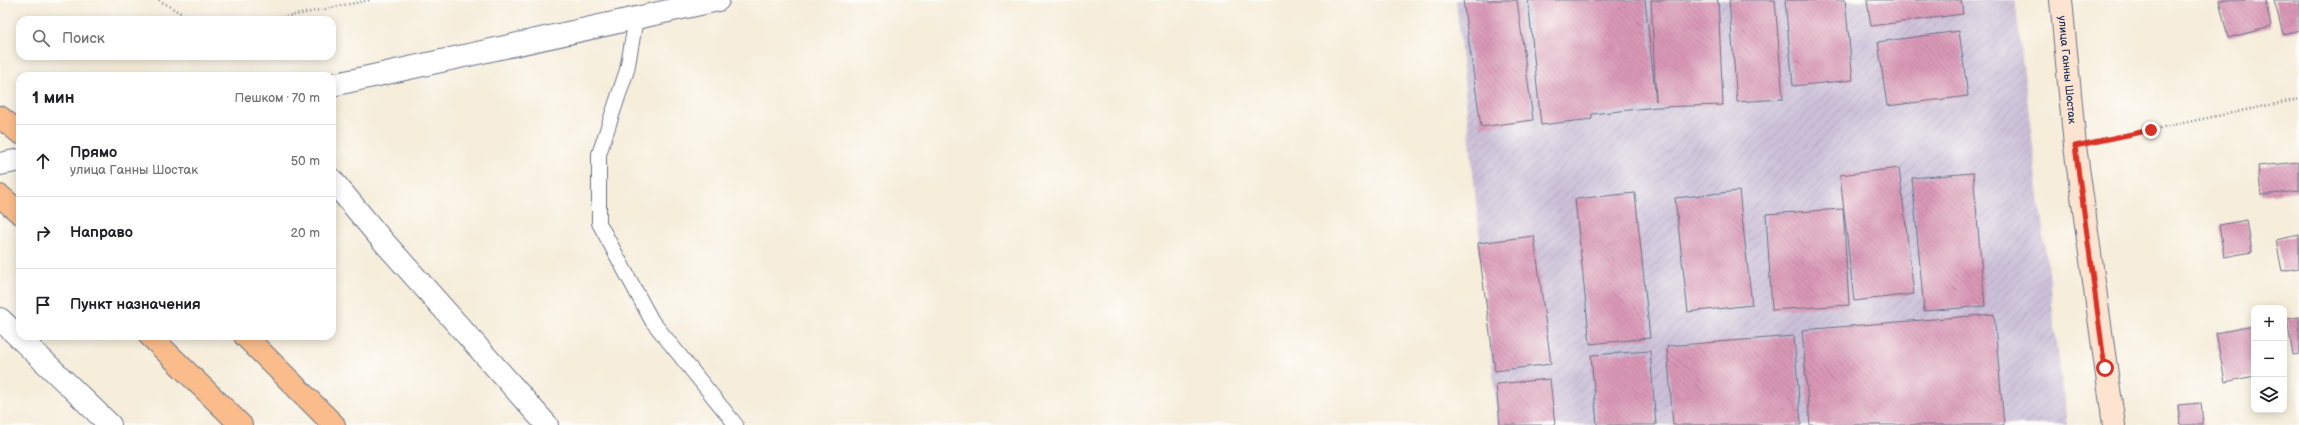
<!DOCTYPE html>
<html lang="ru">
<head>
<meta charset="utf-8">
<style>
	body { margin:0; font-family:"Balsamiq Sans",sans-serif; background:#f6f6f6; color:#202124 }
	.controls { position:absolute; right:12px; bottom:12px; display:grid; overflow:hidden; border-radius:8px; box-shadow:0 2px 10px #0003 }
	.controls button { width:36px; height:36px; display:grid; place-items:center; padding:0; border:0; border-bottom:1px solid #e0e0e0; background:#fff; color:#202124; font:20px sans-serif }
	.stop { position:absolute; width:12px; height:12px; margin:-9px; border:3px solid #d93025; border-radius:50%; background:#fff }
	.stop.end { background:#d93025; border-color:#fff; box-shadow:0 1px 4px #0008 }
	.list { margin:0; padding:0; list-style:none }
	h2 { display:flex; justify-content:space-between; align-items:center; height:52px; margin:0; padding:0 16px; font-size:17px }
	h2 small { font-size:13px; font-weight:400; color:#757577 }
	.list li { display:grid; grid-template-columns:26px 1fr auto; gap:12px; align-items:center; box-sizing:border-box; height:72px; padding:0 16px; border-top:1px solid #e0e0e0 }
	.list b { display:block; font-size:15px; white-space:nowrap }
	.list p { margin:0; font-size:13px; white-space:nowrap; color:#757577 }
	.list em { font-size:13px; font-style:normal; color:#757577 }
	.icon { flex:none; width:22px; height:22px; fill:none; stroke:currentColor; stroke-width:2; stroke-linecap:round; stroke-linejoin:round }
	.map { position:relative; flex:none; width:2299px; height:425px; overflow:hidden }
	.search { position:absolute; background:#fff; box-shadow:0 2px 10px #0003; left:16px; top:16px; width:320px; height:44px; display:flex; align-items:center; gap:10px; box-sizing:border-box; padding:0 14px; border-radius:12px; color:#757577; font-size:15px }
	.panel { position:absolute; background:#fff; box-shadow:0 2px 10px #0003; left:16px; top:72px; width:320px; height:268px; border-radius:12px }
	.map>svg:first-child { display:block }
	.industrial { fill:url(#industrial-furrows) }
	.building { fill:url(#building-back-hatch) }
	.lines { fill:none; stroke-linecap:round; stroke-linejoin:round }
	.service-casing { stroke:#687289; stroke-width:16 }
	.tertiary-casing { stroke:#687289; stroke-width:24 }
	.secondary-casing { stroke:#687289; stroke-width:24 }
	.primary-casing { stroke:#687289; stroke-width:24 }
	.path { stroke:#687289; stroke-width:2.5; stroke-dasharray:1 3; stroke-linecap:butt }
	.service { stroke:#fff; stroke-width:14 }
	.tertiary { stroke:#fff; stroke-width:22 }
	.secondary { stroke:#fde4d0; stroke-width:22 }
	.primary { stroke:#f9bc8a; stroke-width:22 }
	.route { stroke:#d93025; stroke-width:5 }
	.labels { text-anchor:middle; stroke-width:3; stroke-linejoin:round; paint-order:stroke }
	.street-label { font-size:11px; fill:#1b2f5e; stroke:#fdfcf7 }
</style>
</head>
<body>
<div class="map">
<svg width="2299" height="425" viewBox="0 0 2299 425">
	<defs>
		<pattern id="industrial-furrows" width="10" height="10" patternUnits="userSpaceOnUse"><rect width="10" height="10" fill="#cabfd7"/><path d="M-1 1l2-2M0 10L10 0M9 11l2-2" fill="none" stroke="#ada4bb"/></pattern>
		<pattern id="building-back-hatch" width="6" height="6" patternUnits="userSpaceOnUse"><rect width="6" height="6" fill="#da98b6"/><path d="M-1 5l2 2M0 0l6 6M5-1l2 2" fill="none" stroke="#b07c97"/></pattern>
	</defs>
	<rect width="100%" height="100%" fill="#fdfcf7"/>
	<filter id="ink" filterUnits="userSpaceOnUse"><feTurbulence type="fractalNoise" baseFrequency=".025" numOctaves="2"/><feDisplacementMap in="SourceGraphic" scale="8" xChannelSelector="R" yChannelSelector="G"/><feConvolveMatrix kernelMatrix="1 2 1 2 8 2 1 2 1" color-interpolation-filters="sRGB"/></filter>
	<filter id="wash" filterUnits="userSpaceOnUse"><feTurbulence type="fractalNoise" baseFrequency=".012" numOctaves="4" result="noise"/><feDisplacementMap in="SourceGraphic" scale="16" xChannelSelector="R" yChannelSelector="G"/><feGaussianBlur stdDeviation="0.9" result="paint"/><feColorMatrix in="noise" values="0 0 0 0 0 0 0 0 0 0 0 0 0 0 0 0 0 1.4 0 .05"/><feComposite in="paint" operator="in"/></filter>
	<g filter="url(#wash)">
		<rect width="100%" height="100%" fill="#f6edda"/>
		<!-- industrial -->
		<path class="industrial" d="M1456,0h559l52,425h-569z"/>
		<g id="blocks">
			<!-- building -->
			<path class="building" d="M1463,0h54l16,120 -52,7z
				M1528,0h117l11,101 -5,-101h67l5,105 -66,2 -65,7v5l-51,6z
				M1729,0h46l8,99 -46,3z
				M1785,0h60l8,80 -60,6z
				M1867,0h94l2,14 -92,12z
				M2219,0h46l6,27 -43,11z
				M2274,0h25v30l-16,4z
				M1959,31l9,65 -81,10 -9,-64z
				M2299,162v29l-38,4 -3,-29z
				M1899,168l15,126 -60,7 -14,-126z
				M1973,173l12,133 -61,5 -12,-133z
				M1739,191l13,114 -64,7 -13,-114z
				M1635,193l15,145 -60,6 -15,-145z
				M1843,209l6,96 -77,5 -6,-96z
				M2247,220l5,32 -28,5 -5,-32z
				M2299,235v33l-17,3 -6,-31z
				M1534,236l17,128 -56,7 -17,-128z
				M1994,314l10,111h-194l-8,-95z
				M2299,317v37l-6,1 -6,-36z
				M2254,326v50l-29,6 -9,-49z
				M1794,336l7,89h-128l-6,-79z
				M1650,351l6,74h-59l-6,-70z
				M1550,379l5,46h-55l-4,-41z
				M2201,403l2,22h-23l-2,-20z"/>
		</g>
	</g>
	<g filter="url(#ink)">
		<use href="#blocks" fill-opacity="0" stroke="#687289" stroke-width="1"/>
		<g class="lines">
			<defs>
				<path id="service" d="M636,19l-9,51 -28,84v69l53,98 84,104"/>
				<path id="tertiary" d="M332,85l386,-85
					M0,164l20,-4
					M332,180l44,53 171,192
					M0,319l110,106"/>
				<g id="secondary">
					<path id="s1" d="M2061,0l14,146 39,279"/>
				</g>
				<path id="primary" d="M0,117l20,16
					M0,196l20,17
					M150,336l91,89
					M245,336l89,89"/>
			</defs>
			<!-- service casing -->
			<use href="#service" class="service-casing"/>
			<!-- tertiary casing -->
			<use href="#tertiary" class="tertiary-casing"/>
			<!-- secondary casing -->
			<use href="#secondary" class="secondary-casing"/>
			<!-- primary casing -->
			<use href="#primary" class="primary-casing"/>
			<!-- path -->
			<path class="path" d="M159,0l33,20
				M270,20l100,-20
				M2101,140l198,-41"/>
			<!-- service -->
			<use href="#service" class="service"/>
			<!-- tertiary -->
			<use href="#tertiary" class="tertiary"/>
			<!-- secondary -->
			<use href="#secondary" class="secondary"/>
			<!-- primary -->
			<use href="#primary" class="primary"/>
		</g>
	</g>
	<g class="lines" filter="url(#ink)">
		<!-- route -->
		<path class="route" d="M2105,368l-30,-222 76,-16"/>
	</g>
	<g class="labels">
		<!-- street labels -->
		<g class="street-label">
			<text dy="4" stroke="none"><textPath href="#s1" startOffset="70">улица Ганны Шостак</textPath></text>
		</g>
	</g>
</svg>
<div class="controls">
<button>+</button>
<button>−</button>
<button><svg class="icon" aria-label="layers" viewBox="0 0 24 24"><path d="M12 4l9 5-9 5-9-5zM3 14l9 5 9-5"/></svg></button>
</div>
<div class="stop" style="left:2105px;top:368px"></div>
<div class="stop end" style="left:2151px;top:130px"></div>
<div class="search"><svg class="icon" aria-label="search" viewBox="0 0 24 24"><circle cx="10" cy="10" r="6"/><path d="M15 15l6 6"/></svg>Поиск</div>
<section class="panel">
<h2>1 мин<small>Пешком · 70 m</small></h2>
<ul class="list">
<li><svg class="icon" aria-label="ahead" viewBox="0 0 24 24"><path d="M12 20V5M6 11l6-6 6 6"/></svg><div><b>Прямо</b><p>улица Ганны Шостак</p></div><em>50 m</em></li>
<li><svg class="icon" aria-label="right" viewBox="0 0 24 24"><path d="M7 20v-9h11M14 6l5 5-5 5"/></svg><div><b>Направо</b></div><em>20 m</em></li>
<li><svg class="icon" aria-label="arrive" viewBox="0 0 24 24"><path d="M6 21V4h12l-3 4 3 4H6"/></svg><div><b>Пункт назначения</b></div></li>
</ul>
</section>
</div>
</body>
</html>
